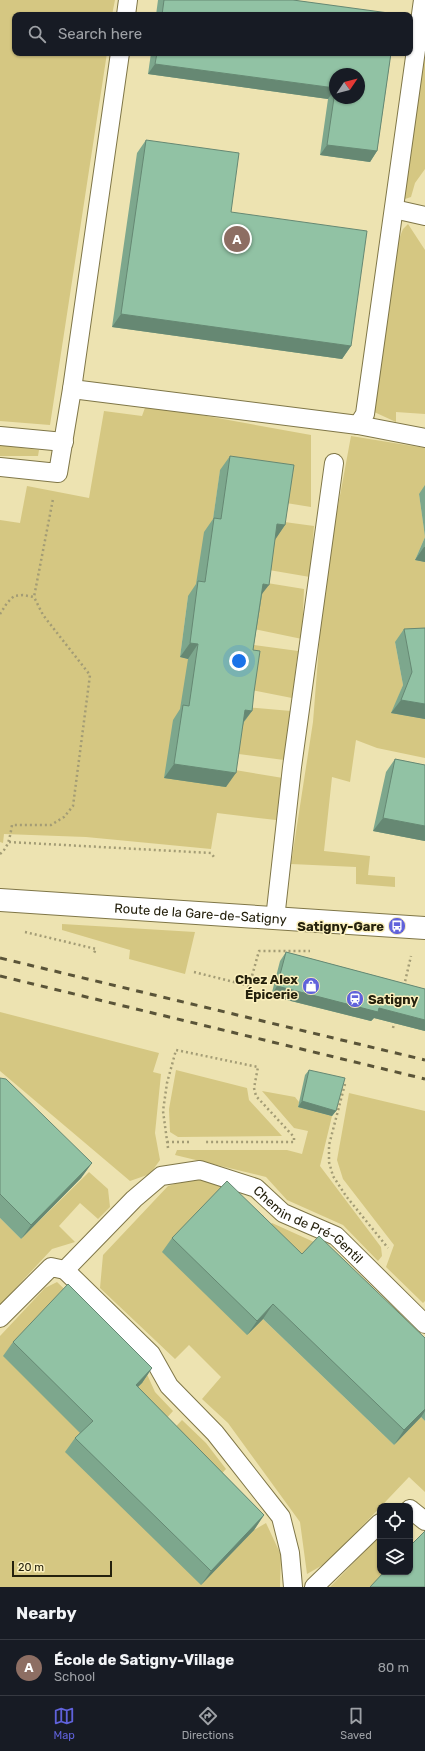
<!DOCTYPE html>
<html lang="en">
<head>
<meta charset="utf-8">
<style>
	body { margin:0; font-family:Rubik,sans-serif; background:#20242c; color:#f1f3f6 }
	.controls { position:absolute; right:12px; bottom:12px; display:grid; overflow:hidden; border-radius:8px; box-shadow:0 1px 3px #0004 }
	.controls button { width:36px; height:36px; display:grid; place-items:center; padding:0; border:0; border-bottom:1px solid #363941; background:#171b24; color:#f1f3f6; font:20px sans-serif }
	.compass { position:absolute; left:329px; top:68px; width:36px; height:36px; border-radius:50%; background:#171b24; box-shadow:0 1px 3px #0004; rotate:55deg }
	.scale { position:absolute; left:12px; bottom:10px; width:100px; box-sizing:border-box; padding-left:4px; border:2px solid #25210d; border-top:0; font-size:11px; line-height:14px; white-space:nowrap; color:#25210d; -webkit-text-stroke:3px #fbf0be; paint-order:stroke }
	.you { position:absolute; left:239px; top:661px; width:14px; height:14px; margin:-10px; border:3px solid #fff; border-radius:50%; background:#1a73e8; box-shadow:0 0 0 6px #1a73e833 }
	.badge { display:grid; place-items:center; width:26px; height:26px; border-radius:50%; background:#6062db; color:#fff; font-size:13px; font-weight:700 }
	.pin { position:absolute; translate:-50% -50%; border:2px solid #fff; box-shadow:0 1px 4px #0006 }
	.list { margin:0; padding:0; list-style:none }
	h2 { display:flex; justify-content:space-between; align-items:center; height:52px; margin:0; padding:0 16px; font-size:17px }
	h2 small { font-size:13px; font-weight:400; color:#9ea1a6 }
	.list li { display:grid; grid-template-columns:26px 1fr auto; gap:12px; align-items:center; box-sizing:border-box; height:56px; padding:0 16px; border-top:1px solid #363941 }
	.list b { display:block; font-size:15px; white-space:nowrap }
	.list p { margin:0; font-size:13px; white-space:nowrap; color:#9ea1a6 }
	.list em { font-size:13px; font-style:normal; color:#9ea1a6 }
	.icon { flex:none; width:22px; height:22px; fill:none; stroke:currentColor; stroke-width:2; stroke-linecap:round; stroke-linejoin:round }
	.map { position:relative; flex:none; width:425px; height:1587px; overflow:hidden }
	.search { position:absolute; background:#171b24; box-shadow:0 1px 3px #0004; left:12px; right:12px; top:12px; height:44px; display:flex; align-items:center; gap:10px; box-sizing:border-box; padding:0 14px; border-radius:8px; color:#9ea1a6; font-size:15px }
	.sheet { height:108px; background:#171b24 }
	nav { display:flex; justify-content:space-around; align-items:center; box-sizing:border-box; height:56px; border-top:1px solid #363941; background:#171b24; font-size:11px; color:#9ea1a6 }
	nav a { display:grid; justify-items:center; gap:2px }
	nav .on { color:#6062db }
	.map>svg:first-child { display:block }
	.green { fill:#d5c782 }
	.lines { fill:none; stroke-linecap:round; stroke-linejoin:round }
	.service-casing { stroke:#7f7647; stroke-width:20 }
	.tertiary-casing { stroke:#7f7647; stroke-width:24 }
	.path { stroke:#a39c75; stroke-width:2.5; stroke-dasharray:2 3; stroke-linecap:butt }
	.service { stroke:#fff; stroke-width:18 }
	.tertiary { stroke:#fff; stroke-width:22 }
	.rail { stroke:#5a5438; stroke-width:3; stroke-dasharray:7 7; stroke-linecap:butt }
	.wall { fill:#7da78d }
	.shaded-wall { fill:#668873 }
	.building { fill:#91c2a4; stroke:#668873 }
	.labels { text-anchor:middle; stroke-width:3; stroke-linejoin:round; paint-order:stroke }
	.street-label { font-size:13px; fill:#25210d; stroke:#fbf0be }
	.poi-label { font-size:13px; font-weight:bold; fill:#25210d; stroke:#fbf0be; text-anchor:end }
</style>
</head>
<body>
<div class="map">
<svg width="425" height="1587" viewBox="0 0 425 1587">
	<rect width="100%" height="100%" fill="#ede3b1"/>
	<!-- green -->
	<path class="green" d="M0,0h115l-3,15h-97v38h92l-57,372 -50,-4z
		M425,31v138l-10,14 -4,14 -9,3z
		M408,224l17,26v164l-29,-2v10l-24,-11 18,-149 13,-33z
		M146,405l165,30v72l-31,-5 -60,-31 -9,62 -16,64 -7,-1 -8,61 8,2 41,110 54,9 -7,42 -59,-7 -6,36 -125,-12 -82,-3 -1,9 -3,-1v-322l20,3 7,-37 62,12 15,-87 38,5z
		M351,436l74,12v45l-6,1 6,43 -10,23 10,2v79l-30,1 8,43 -11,28 33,6v39l-48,-10 -21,-8 -6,42 -18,-5 -8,74 46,5 -2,19 27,2v10l-39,-3v-17l-65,-3 22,-142 11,-140z
		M0,445l39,5 -1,6h-38z
		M277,521l37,5 -4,51 -47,-8z
		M261,582l43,7 -2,50 -53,-11z
		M247,644l51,7 -6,47 -45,-9z
		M244,707l47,4 -7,49 -53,-7z
		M62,924l133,8 -10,42 -56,-15 1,-9 -68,-20z
		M0,1012l159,41 -6,19 8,2 -6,59 5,27 -10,14 -20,7 -130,-110z
		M176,1070l71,18 2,12 33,36 -104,1 -8,-5 -1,-23z
		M262,1091l33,6 4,5 -1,5 34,9 -12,50 61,81 1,9 -4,5 -35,-36 -56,-25 -21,-23 -91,-22 2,-5h110l15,4 6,-23 -14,-3z
		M349,1093l76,18v190l-2,2 -37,-36 8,-22 -51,-66 -6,-19z
		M89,1172l19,17 2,18 -12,12 -18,-16 -21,23 16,16 -23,7 -52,56v-87l21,21z
		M195,1178l27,8 42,30 -12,13 11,90 131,126 27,-28 4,4v71l-16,-15 -81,85 -21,12 -7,-52 -72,-99 -26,-24 19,-22 -32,-32 -14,14 -75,-71 3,-33 65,-69z
		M272,1223l53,24 -33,21 -34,-32z
		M57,1282l45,43 -67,61 48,49 171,95 12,-7 15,32 -1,32h-280v-251l45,-48z
		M114,1336l32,36 9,20 18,19 -17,19z
		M182,1420l24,23 20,26 -15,16 -46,-47z
		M380,1536v36h8l-14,15h-44z"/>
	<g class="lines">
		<defs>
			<g id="service">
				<path d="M126,15l2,-15"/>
				<path d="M394,209l31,7"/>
				<path d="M72,389l286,36 67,13"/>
				<path d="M358,425l7,-11 58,-414"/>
				<path d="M0,436l64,6"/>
				<path d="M0,467l58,6 14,-84 48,-336"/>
				<path d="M275,919l17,-152 42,-304"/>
				<path d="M65,1270l86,84 18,32 46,47 66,84 9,36 3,34"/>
				<path id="s1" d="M0,1318l51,-51 14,3 69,-71 27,-23 39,-6 56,18 27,25 53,23 89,88"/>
				<path d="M410,1509l15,12"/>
				<path d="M314,1587l66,-64"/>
			</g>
			<g id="tertiary">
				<path id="s2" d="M0,900l425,28"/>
			</g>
		</defs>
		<!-- service casing -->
		<use href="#service" class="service-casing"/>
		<!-- tertiary casing -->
		<use href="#tertiary" class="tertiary-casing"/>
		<!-- path -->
		<path class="path" d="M0,614l7,-11 7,-7 9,-1 11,2 19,-98
			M9,842l202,11 3,4
			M0,854c9,-7 10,-18 12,-29h39l13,-8 9,-11 17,-131 -47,-60 -9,-18
			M25,932l71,17 -3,6
			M194,972l56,14
			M404,986l7,-30
			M248,990l11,-39h51
			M393,1028l2,-8
			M345,1084l-16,61v17l4,14 13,20 42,52
			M167,1142h25
			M168,1148l-5,-37 4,-28 9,-33 82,17 -4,21 2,8 38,41v5h-89"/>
		<!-- service -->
		<use href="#service" class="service"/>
		<!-- tertiary -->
		<use href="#tertiary" class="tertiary"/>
		<!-- rail -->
		<path class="rail" d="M0,958l425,102
			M0,976l425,103"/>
	</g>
	<!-- wall -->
	<path class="wall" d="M158,0h135l103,15h-240z
		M151,53h240l-14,98 -7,11 -50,-7 8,-56 -180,-25z
		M146,140l85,72 120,134 -9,13 -230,-32 25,-174z
		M230,456l55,69 -10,14 -13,56 -9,55 -1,61 -8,11 -18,65 -62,-9 9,-58 7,-11 8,-50 -8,-2 8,-61 8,-12 8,-52 9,-13 7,-49z
		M425,485v77l-10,-2 10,-23 -6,-43z
		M425,628v91l-34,-6 12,-28 -8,-43 9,-13z
		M395,759l30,6v76l-52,-10 13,-59z
		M286,952l139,37v42l-51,-13 -3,3 -100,-25 9,-35z
		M309,1070l27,41 -4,5 -34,-9 7,-32z
		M0,1078l92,85 -11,15 -60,61 -21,-21z
		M172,1238l130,16 123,84v83l-4,-4 -27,28 -131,-126 -16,16 -85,-83z
		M13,1342l139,26 -10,15 -4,4 126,128 -10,15 -53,55 -136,-133 10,-14 5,-5 -77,-77z"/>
	<!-- shaded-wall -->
	<path class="shaded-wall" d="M155,64l180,24v1l-7,10 -180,-25z
		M327,145l50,6 -7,11 -50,-7z
		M121,314l230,32 -9,13 -230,-32z
		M277,524l8,1 -10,15z
		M424,547h1v15l-10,-2z
		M263,584l6,1 -11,14z
		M190,643l8,1 -10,15 -8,-2z
		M401,700l24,4v15l-34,-6z
		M245,710l7,1 -11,14z
		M174,764l62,9 -10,14 -62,-9z
		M383,818l42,8v15l-52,-10z
		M277,986l102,22 46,12v11l-51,-13 -3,3 -100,-25z
		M302,1101l34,10 -4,5 -34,-9z
		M92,1163l-11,15 -60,61 10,-14z
		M273,1304l-10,15 -16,16 10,-14z
		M152,1368l-10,15 -17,16 11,-14z
		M425,1409v2l-4,6 -27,28 10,-15z
		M264,1515l-10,15 -53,55 10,-14z"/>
	<!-- building -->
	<path class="building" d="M164,0h129l103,14v1h-234z
		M157,53h234l-14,98 -50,-6 8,-54v7h24v-24h-24v14l-180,-24z
		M146,140l93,13 -8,59 136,19 -16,115 -230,-32z
		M230,456l64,9 -9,60 -8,-1 -8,61 -6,-1 -10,66 7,1 -6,41 -2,19 -7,-1 -9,63 -62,-9 9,-59 6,1 9,-62 -8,-1 8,-62 7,1 9,-64 7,1z
		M425,628v76l-24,-4 11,-28 -8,-43z
		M395,759l30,6v61l-42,-8z
		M286,952l139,37v31l-46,-12 -1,4 -101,-26z
		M309,1070l36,8 -9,33 -34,-10z
		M0,1078l6,1 86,84 -61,62 -31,-31z
		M227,1181l75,73 17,-18 106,102v71l-21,21 -131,-126 -16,17 -85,-83z
		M68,1284l84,84 -16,17 128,130 -53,56 -136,-133 18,-17 -80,-79z
		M425,1531v56h-55l14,-15h26v-26z"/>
	<!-- icons -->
	<defs>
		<symbol id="bus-disc" viewBox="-11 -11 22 22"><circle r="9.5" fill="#6062db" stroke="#fbf0be"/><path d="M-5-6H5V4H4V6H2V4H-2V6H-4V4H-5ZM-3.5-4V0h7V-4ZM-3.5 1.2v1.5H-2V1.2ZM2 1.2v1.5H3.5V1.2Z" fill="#fff"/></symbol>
		<symbol id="shop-disc" viewBox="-11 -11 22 22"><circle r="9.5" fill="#6062db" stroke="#fbf0be"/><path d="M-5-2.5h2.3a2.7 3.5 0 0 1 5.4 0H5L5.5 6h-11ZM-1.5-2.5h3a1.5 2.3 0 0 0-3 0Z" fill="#fff"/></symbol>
		<symbol id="station-disc" viewBox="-11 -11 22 22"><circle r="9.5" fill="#6062db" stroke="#fbf0be"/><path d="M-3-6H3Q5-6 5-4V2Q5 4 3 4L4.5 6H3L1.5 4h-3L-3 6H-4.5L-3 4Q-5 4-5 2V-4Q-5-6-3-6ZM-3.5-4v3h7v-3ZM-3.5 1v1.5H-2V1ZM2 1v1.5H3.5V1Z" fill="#fff"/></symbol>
	</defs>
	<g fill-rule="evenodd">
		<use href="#bus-disc" x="387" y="916" width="20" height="20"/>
		<use href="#shop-disc" x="301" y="976" width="20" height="20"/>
		<use href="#station-disc" x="345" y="989" width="20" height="20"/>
	</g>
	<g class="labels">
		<!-- street labels -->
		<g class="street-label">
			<text dy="5" stroke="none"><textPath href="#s2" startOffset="201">Route de la Gare-de-Satigny</textPath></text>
			<text dy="5" stroke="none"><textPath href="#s1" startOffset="384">Chemin de Pré-Gentil</textPath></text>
		</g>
		<!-- poi labels -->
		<g class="poi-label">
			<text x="384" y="931">Satigny-Gare</text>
			<text x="298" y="984">Chez Alex<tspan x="298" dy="15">Épicerie</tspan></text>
			<text x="368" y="1004" text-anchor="start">Satigny</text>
		</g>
	</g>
</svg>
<div class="controls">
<button><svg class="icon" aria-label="locate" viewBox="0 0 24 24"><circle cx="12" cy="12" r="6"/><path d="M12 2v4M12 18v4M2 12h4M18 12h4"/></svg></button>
<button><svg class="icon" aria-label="layers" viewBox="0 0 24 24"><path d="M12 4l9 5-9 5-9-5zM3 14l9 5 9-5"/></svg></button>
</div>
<svg class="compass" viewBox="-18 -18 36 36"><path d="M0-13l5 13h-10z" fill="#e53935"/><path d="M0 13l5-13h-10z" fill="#9ea1a6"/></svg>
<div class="scale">20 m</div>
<div class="you"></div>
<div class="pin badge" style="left:237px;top:239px;background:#8d6e63">A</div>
<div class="search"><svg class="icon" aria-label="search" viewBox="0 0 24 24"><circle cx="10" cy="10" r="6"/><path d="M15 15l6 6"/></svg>Search here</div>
</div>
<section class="sheet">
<h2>Nearby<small></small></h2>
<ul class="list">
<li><span class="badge" style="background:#8d6e63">A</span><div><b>École de Satigny-Village</b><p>School</p></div><em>80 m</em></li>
</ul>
</section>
<nav>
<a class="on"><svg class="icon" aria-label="map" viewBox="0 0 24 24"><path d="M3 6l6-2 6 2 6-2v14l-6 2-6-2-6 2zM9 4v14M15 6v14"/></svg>Map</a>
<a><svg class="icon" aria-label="directions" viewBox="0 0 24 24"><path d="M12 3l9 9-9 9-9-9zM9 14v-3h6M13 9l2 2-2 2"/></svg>Directions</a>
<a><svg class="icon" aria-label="saved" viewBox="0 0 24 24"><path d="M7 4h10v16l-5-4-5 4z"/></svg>Saved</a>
</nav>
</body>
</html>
